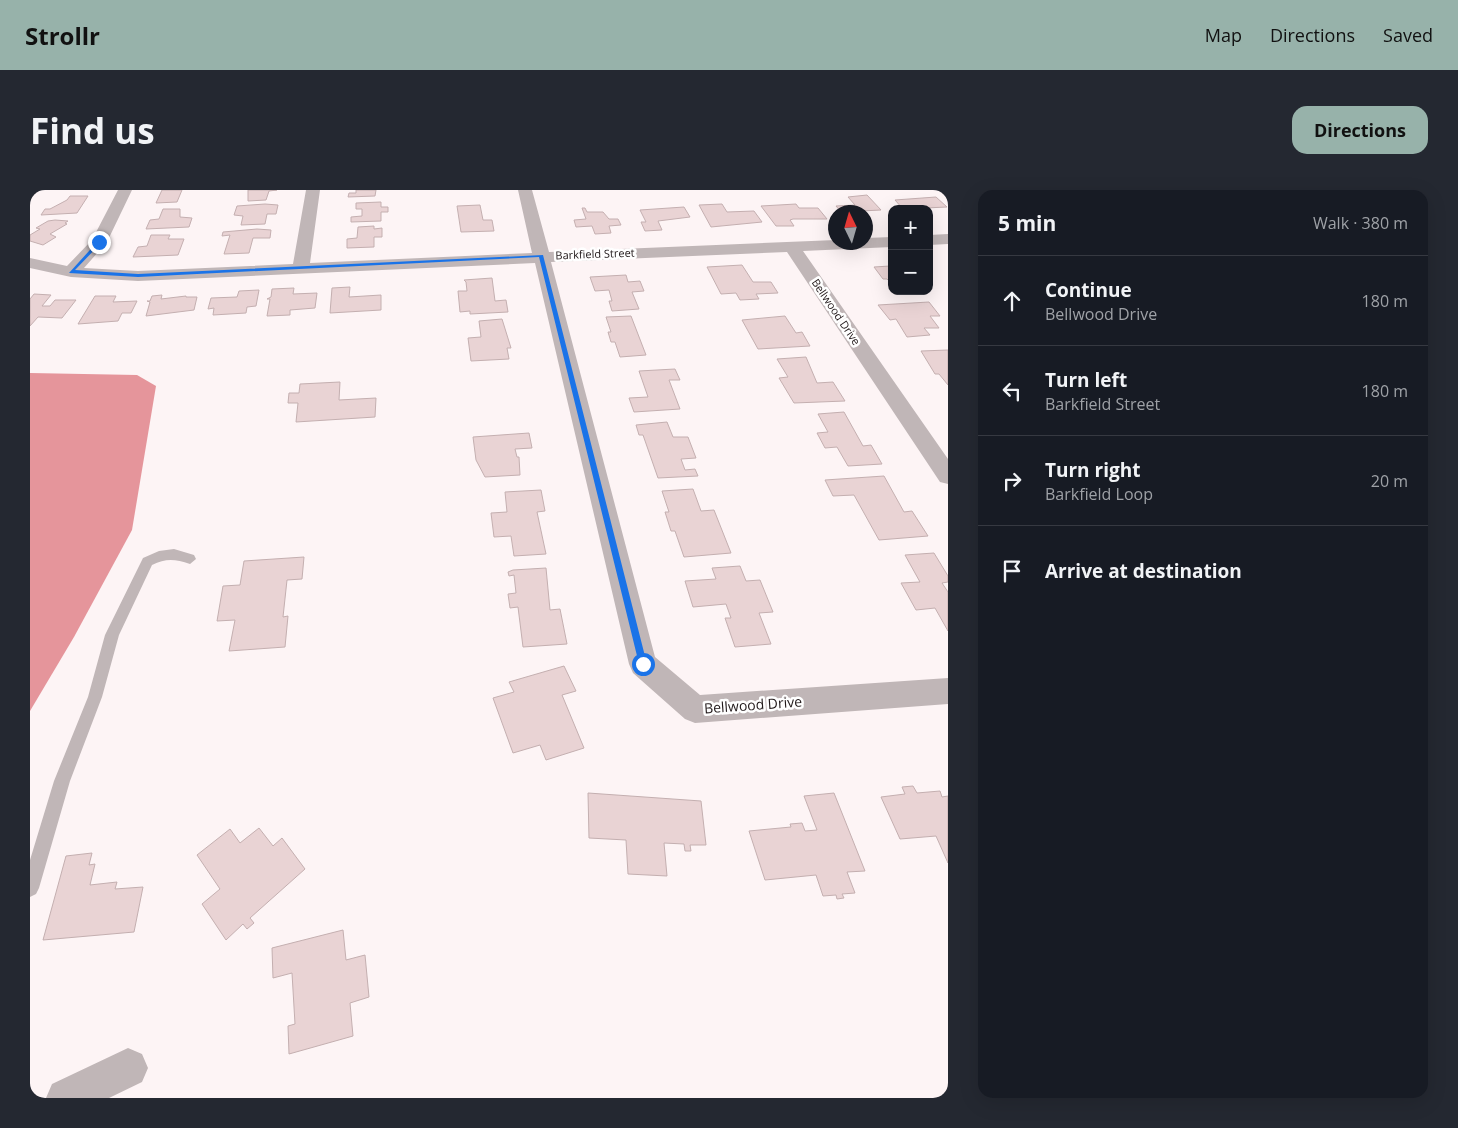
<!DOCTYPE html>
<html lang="en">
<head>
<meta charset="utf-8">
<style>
	body { margin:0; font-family:"Open Sans",sans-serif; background:#242831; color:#f1f3f6 }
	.controls { position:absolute; right:15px; top:15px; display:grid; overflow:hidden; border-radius:10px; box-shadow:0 5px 20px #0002 }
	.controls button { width:45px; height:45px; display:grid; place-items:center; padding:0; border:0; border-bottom:1px solid #363941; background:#171b24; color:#f1f3f6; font:25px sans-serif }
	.compass { position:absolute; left:798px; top:15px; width:45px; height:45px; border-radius:50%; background:#171b24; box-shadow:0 5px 20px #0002; rotate:355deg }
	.stop { position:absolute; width:15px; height:15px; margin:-11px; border:4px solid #1a73e8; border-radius:50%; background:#fff }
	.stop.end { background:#1a73e8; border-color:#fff; box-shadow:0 1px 5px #0008 }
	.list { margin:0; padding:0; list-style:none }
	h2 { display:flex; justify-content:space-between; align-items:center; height:65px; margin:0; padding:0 20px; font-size:21px }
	h2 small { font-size:16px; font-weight:400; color:#9ea1a6 }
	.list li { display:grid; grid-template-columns:32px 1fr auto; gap:15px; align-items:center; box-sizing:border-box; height:90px; padding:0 20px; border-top:1px solid #363941 }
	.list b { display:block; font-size:19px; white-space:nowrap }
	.list p { margin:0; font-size:16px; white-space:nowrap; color:#9ea1a6 }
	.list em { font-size:16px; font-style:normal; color:#9ea1a6 }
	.icon { flex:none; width:28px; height:28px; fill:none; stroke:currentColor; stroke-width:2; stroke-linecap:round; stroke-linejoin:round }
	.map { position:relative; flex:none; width:918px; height:908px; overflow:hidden; border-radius:15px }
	header { display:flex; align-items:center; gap:30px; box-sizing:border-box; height:70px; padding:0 25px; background:#97b2aa; color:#111 }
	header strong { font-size:24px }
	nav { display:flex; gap:28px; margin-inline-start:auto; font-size:18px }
	.intro { display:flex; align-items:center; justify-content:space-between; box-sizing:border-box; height:120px; padding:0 30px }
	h1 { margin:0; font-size:35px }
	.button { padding:12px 22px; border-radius:15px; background:#97b2aa; color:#111; font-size:18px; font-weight:700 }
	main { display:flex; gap:30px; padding:0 30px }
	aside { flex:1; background:#171b24; border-radius:15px; box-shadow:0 5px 20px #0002 }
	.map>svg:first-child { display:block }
	.water { fill:#e5959b }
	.building { fill:#e9d3d4; stroke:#c4afb0 }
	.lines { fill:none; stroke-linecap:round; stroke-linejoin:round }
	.lane { fill:#c0b6b7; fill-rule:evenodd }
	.street { fill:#c0b6b7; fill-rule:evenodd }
	.route { fill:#1a73e8 }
	.labels { text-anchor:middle; stroke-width:5; stroke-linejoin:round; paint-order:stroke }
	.far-street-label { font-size:11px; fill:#201819; stroke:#fff }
	.street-label { font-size:14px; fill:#201819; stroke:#fff }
</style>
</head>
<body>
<header>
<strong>Strollr</strong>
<nav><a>Map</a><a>Directions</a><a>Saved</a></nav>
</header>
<div class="intro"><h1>Find us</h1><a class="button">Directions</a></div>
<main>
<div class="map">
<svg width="918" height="908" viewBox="0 0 918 908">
	<rect width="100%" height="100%" fill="#fdf4f5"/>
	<!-- water -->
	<path class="water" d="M0,183l107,2 19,11 -24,144 -58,107 -44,74z"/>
	<!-- building -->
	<path class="building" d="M132,0h20l-5,12 -21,1z
		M218,0h29l-8,1 -3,9 -18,1z
		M326,0h20l-1,6 -27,1 1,-4h7z
		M837,5l14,15 -40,2 -5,-6 19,-1 -7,-8z
		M40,6h18l-11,17 -36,2 4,-6h5l17,-9z
		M906,7l11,10 -44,2 -8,-9z
		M351,12v5h7v5h-7v9l-30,1v-5l11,-1v-7h-6v-6z
		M235,14l13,1 -2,9h-9l-2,10 -24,1 2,-9 -9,-1 3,-9z
		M692,14l5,8 27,-1 8,11 -51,5 -12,-22z
		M766,14l3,4h19l9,11h-34l-3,1 4,6h-18l-15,-20z
		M450,15l3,15h9l2,11 -33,1 -4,-26z
		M654,17l6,10 -32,4 4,9 -17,1 -4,-9h5l-6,-12z
		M552,18h3l2,4h16l6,7h9l3,6 -12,1 2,7 -16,1 -3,-8 -16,1 -2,-7 12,-1z
		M133,19h17v8l12,1 -3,9 -43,2 4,-9 9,-1z
		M25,30l13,1 -3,2 2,1 -17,10 6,3 -13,8 -13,-4v-6l10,-6 -4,-1 12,-7z
		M344,36v3l8,-1v9h-8v10l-27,1v-9l10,-1 1,-11z
		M227,39l14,1 -1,8h-17l-4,15 -25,1 6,-19 -8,1 1,-4z
		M121,45h19l-2,4h16l-6,16 -45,2 5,-10 9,-1z
		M712,75l11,17h18l7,11 -22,1 3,5 -19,1 -4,-7 -15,1 -14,-27z
		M859,75h3v19l-5,-5h-4l-9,-12 16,-1z
		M596,85l2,7 12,-1 4,10 -12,1 7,17 -27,2 -3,-10h3l-3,-11 -14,1 -5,-14z
		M462,88l3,23 11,-1 2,12 -38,2v-3l-10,1 -2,-21h9l-1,-9 -2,-2z
		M320,97l-1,10 32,-2v15l-51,3 2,-25z
		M264,98l-1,6 24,-1 -2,15 -25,2v5l-23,1 3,-17h-3l4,-2 1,-8z
		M229,100l-3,16 -9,1 -1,6 -33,2 1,-7 -6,1 3,-11 26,-1 2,-6z
		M4,104l17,1 -9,11h8l5,-6h21l-14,18 -24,-1 -8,9v-27z
		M132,105l-1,4 25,-3v1h11l-3,13 -48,6 4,-14 -3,-1h3l2,-5z
		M65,106h21l-3,6 24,-1 -6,12h-9l-4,8 -40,3z
		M899,112l11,14h-10l9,12h-15l6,7 -23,2 -11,-18 -6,1 -12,-15z
		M601,126l15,39 -26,2 -5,-15h-4l-3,-10h3l-5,-15z
		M755,126l11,17 6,-1 8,14 -52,3 -16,-29z
		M472,129l9,29h-4l2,11 -38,2 -3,-23 13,-1 -2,-16z
		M918,160v35l-9,-11h-4l-14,-23z
		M776,167l11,26 16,-1 12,19 -51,2 -15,-25 9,-1 -11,-18z
		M645,179l5,11h-11l11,29 -46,3 -5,-14 19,-1 -9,-26z
		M310,192l-1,18 37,-2 -1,19 -79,5 2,-19h-10l1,-10h10l1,-9z
		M814,222l19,34 8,-1 11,19 -34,2 -11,-19 -12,1 -8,-15 11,-1 -10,-18z
		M637,232l6,15h15l8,21 -15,1 4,11 10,-1 3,7 -40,2 -15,-43h-4l-3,-10z
		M499,243l3,15 -17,1 2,8h2l1,18 -35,2 -9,-17 -3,-23z
		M854,286l20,36 8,-1 16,25 -49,4 -25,-45 -21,1 -8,-16z
		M663,299l8,22 13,-1 17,43 -47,4 -9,-26h-4l-6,-19h4l-7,-21z
		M511,300l4,21 -8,1 9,42 -32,2 -3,-20 -17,1 -3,-24 16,-1 -2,-20z
		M904,363l14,23v6l-6,1 6,9v39l-13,-23 -19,2 -15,-27 19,-1 -15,-27z
		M274,367l-2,22 -15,1 -4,37 5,-1 -3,31 -56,4 6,-31 -18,1 6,-35 17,-1 4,-24z
		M710,376l6,15 14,-1 13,32 -14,1 12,31 -36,3 -10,-29h6l-5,-14 -33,3 -8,-26 31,-2 -4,-11z
		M516,378l4,42 10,-1 7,35 -44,3 -5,-40 -8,1 -2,-14 8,-1 -2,-18 -5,1 -1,-4 5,-2z
		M534,476l12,25 -14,4 22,53 -38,12 -6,-15 -27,8 -20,-55 21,-6 -5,-10z
		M883,596l4,7 23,-2 2,6 6,-1v67l-12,-27 -36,3 -19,-42 24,-3 -3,-7z
		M558,603l113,8 5,44h-16l1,6h-6l-1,-7 -20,-1 3,33 -39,-2 -2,-34 -37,-2z
		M804,603l31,78 -18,1 8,21 -13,1 2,4 -7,1 -1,-4 -13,1 -7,-21 -51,5 -16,-49 42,-4 -1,-3 12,-1 3,8 12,-1 -13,-34z
		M229,638l14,18 9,-8 23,31 -55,49 4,5 -7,6 -4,-5 -17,16 -24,-36 18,-15 -23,-34 33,-26 10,14z
		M62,663l-3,12 6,-1 -5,21 27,-3 -2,7 28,-2 -9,45 -91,8 23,-84z
		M313,740l3,30 19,-5 4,42 -19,6 3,33 -64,18 -1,-28 7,-2 -3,-51 -19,5 -1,-30z"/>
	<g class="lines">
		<!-- lane -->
		<path class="lane" d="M144,359l20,6 2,4 -6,5c-15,-5 -24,-6 -38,1l-33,70 -17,62 -32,84 -31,107 -3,6 -6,3v-37l24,-79 34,-84 17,-62 38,-77 16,-7z"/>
		<!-- street -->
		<path class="street" d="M88,0h14l-25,52 -23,26 54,3 155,-7 13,-74h14l-10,73 222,-10 -14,-63h14l17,62 287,-12v2h30v-4l26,-1v10l-89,4 145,208v25l-8,-2 -153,-230 -236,10 104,395 45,38 248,-17v26l-253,19 -10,-4 -52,-46 -4,-9 -94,-401 -397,18 -67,-4 -41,-9v-10l37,8 25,-26z
			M918,44v10l-19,1v-10z
			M98,858l14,6 6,14 -6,14 -33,16h-63l6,-14z"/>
	</g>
	<!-- route -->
	<path class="route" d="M69,50l2,3 -26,27 63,4 405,-19 104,409 -1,3h-6l-1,-3 -100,-407 -401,20 -69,-4z"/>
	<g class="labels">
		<!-- far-street labels -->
		<g class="far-street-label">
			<text transform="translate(565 64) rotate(-2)" y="4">Barkfield Street</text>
			<text transform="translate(806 122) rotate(56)" y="4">Bellwood Drive</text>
		</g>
		<!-- street labels -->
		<g class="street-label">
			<text transform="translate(723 515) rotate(-4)" y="5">Bellwood Drive</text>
		</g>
	</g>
</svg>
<div class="controls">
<button>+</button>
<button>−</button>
</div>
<svg class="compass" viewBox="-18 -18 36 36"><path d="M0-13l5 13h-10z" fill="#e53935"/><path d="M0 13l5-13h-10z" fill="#9ea1a6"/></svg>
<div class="stop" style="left:613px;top:474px"></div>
<div class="stop end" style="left:69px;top:52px"></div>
</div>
<aside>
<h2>5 min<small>Walk · 380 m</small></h2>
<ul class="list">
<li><svg class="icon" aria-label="ahead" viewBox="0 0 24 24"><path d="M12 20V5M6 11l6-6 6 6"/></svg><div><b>Continue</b><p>Bellwood Drive</p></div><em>180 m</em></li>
<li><svg class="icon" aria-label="left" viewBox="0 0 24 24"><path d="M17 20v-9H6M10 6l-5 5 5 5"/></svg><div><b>Turn left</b><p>Barkfield Street</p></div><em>180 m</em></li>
<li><svg class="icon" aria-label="right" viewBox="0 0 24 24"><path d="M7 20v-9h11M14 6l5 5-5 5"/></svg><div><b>Turn right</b><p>Barkfield Loop</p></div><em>20 m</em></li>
<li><svg class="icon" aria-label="arrive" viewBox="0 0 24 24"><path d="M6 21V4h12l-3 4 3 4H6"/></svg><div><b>Arrive at destination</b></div></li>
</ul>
</aside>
</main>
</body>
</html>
